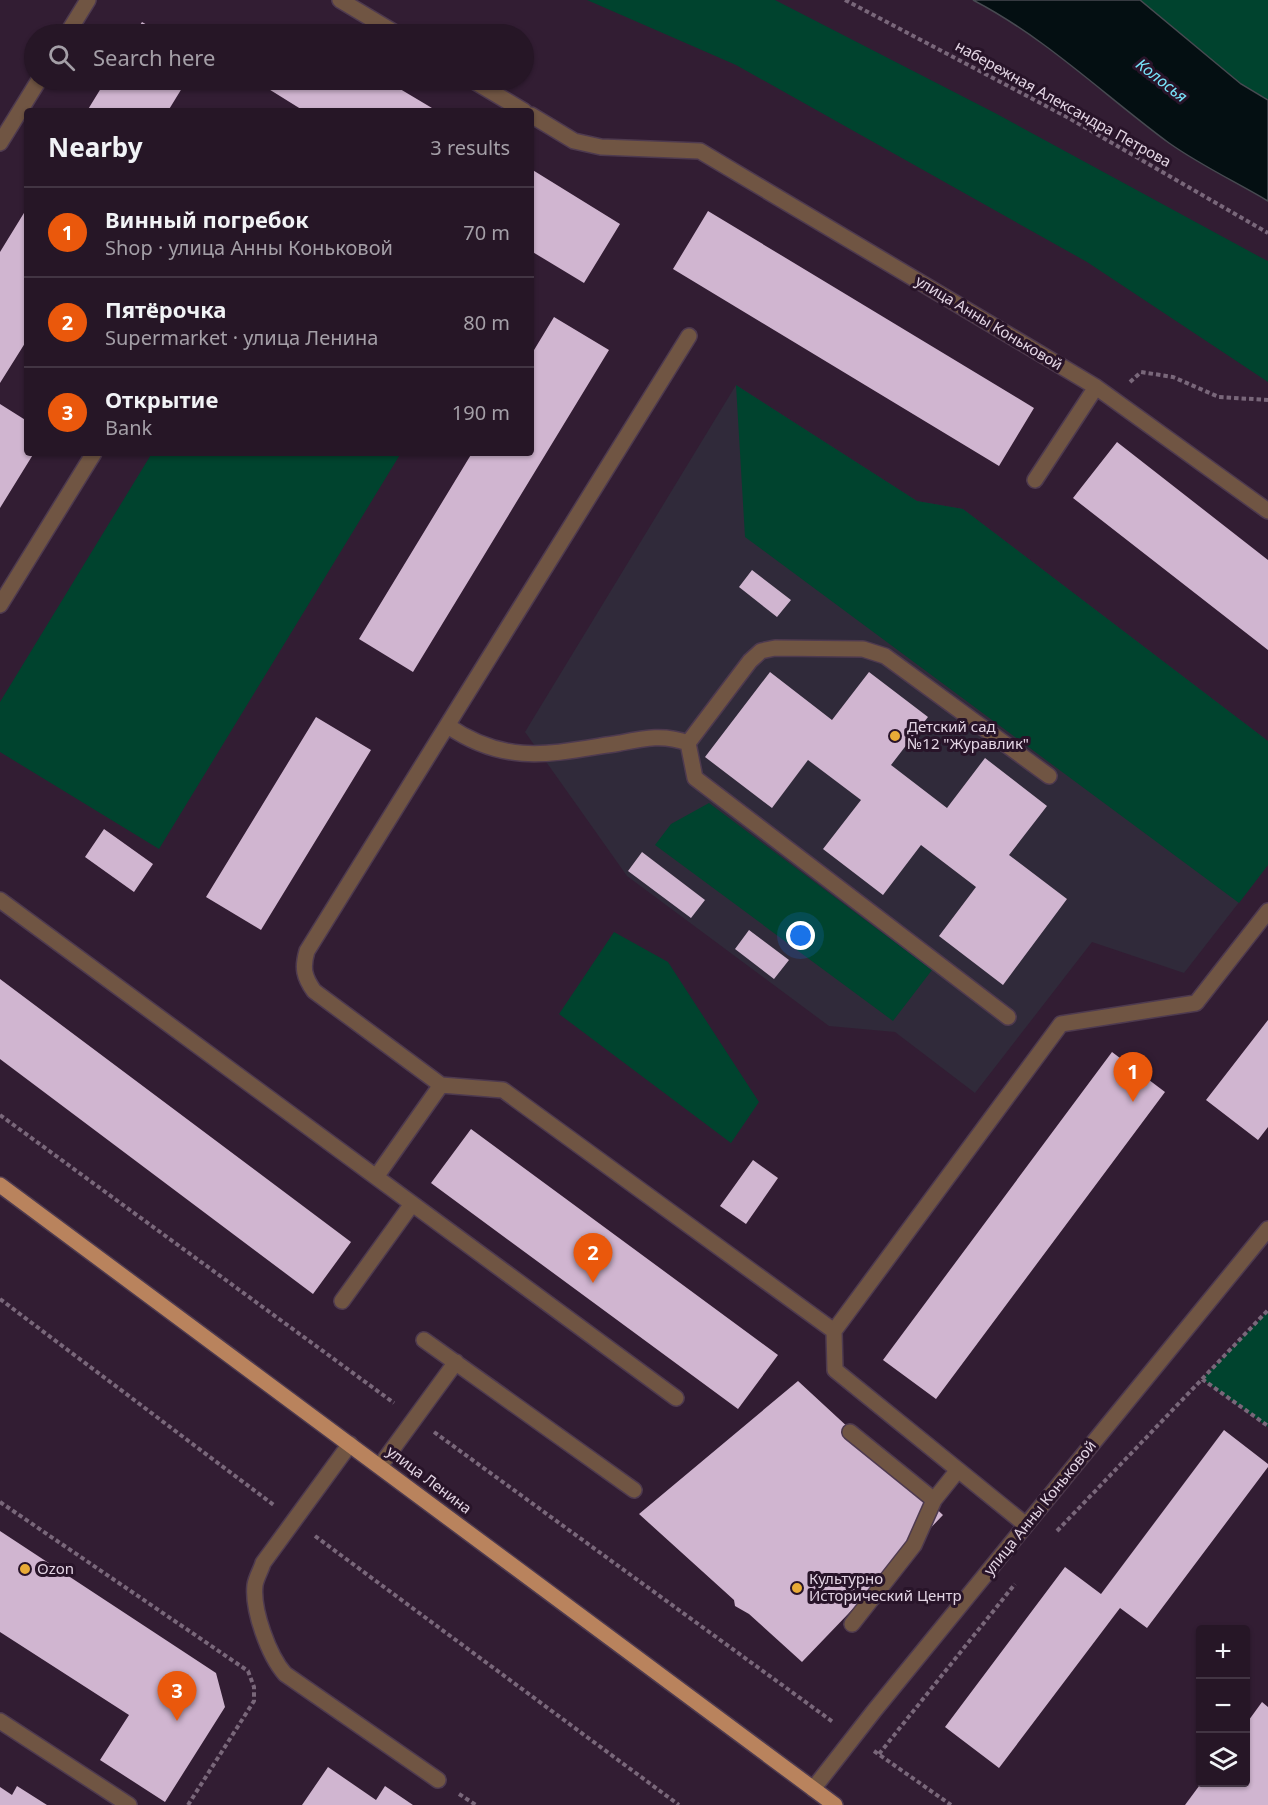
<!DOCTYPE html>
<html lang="en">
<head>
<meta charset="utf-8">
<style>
	body { margin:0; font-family:"Noto Sans",sans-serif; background:#2e1f2e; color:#f1f3f6 }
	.controls { position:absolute; right:18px; bottom:18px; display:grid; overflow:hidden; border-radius:6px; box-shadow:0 2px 4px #0004 }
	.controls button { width:54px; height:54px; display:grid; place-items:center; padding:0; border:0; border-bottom:2px solid #423543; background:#261626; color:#f1f3f6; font:30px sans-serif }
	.you { position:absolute; left:801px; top:936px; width:21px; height:21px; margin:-15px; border:4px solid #fff; border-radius:50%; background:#1a73e8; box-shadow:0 0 0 9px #1a73e833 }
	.badge { display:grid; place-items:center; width:39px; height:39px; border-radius:50%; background:#ea580c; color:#fff; font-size:20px; font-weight:700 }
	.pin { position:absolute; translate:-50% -50px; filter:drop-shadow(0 2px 3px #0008) }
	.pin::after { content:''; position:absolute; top:32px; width:21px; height:18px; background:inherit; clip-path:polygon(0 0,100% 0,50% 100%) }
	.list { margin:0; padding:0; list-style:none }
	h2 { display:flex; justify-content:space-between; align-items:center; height:78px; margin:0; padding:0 24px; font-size:26px }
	h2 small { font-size:20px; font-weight:400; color:#a49fa7 }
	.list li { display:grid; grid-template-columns:39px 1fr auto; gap:18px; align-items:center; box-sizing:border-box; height:90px; padding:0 24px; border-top:2px solid #423543 }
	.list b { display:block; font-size:22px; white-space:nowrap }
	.list p { margin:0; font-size:20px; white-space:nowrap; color:#a49fa7 }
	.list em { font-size:20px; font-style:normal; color:#a49fa7 }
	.icon { flex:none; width:33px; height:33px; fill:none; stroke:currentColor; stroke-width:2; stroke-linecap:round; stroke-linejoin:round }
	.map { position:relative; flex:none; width:1268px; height:1805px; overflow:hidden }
	.search { position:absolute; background:#261626; box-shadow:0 2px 4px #0004; left:24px; top:24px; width:510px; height:66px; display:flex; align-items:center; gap:15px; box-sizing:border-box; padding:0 21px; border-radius:33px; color:#a49fa7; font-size:22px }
	.panel { position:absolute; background:#261626; box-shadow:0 2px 4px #0004; left:24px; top:108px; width:510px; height:348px; border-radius:6px }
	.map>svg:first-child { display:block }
	.education { fill:#302a3a }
	.green { fill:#00432e }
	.water { fill:#040f12; stroke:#474a51; stroke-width:1.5 }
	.building { fill:#d0b5d0 }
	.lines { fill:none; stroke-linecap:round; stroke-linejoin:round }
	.minor-casing { stroke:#4e3a4f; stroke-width:18 }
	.major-casing { stroke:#4e3a4f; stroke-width:18 }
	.path { stroke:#79677a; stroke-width:4; stroke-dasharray:4.5 3; stroke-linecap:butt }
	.minor { stroke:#705543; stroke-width:15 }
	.major { stroke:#b9835d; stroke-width:15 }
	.poi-dot { fill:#e8ab37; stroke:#281429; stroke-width:2 }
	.labels { text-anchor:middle; stroke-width:6; stroke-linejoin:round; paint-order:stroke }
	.street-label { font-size:15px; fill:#e3d5e4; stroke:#281429 }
	.poi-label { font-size:15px; fill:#e3d5e4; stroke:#281429; text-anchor:start }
	.water-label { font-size:16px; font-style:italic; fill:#79e5fb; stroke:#281429 }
</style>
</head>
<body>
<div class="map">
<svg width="1268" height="1805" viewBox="0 0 1268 1805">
	<rect width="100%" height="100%" fill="#321d33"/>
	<!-- education -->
	<path class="education" d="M736,385l181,116 46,8 305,232v124l-84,108 -92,-31 -117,151 -80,-61 -66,-6 -202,-150 -102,-144z"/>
	<!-- green -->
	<path class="green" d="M587,0h188l220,113 265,144 8,4v121l-181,-120 -351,-197z
		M1140,0h128v100l-27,-16z
		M736,385l181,116 46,8 305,232v124l-29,38 -494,-366z
		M152,453h249l-242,396 -159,-97v-50z
		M709,803l223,167 -39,51 -238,-176 16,-21z
		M614,932l54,30 91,140 -28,41 -172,-129z
		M1268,1311v116l-66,-48z"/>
	<!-- water -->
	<path class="water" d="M973,0h167l101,84 27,16v101c-32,-19 -68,-36 -99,-58 -65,-48 -123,-105 -196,-143z"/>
	<!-- building -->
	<path class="building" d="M142,22l21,12h-29z
		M295,24l17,10h-24z
		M106,80h81l-19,31h-81z
		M260,80h125l52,31h-133l-45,-28z
		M531,169l89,55 -36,59 -53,-32z
		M27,208v132l-27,43v-131z
		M708,211l326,197 -35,58 -326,-197z
		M554,317l55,33 -196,322 -54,-33 113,-186h59v-98z
		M0,404l27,17v32h7l-34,55z
		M1117,442l151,118v90l-195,-152z
		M752,570l39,30 -14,17 -38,-30z
		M770,672l62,48 37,-48 59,45 -37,48 56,43 38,-50 62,48 -38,49 58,44 -64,86 -64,-49 37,-49 -55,-42 -38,50 -60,-46 38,-49 -53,-40 -36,48 -67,-51z
		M316,717l55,33 -110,180 -55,-33z
		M104,829l49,35 -19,28 -49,-35z
		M642,852l63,48 -14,18 -63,-47z
		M749,930l40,30 -15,19 -39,-30z
		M0,979l351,263 -38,52 -313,-235z
		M1268,1020v107l-10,13 -52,-40z
		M1112,1052l53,40 -229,307 -53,-39z
		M471,1129l307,226 -40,54 -307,-226z
		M753,1160l25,18 -32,46 -26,-18z
		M798,1381l145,134 -141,147 -53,-48 -14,-8 -1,-6 -95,-86z
		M1224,1430l44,34v3l-121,161 -27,-20 -121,160 -54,-41 120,-160 36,27z
		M0,1531l216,142 9,34 -60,95 -65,-42 29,-45 -129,-83z
		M1262,1702l6,5v98h-83l17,-23h44v-58z
		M328,1767l48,33 9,-14 28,19h-111z
		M17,1786l30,19h-47v-18l12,8z"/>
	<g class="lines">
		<defs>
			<path id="minor" d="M340,0l57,34
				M67,34l21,-34
				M472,80l52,31
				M531,115l43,26 27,6 99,4 396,236 172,124
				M0,143l39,-63
				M689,336l-382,615c-5,17 -3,26 7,40l127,94 62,5 331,241 1,39 191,155
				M1035,480l61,-93
				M0,605l94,-152
				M448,726c60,41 106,27 172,17 25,-5 44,-9 68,0l7,35 313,239
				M688,743l62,-82 11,-10 14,-3 88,1 22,7 164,120
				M0,900l676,498
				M376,1177l65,-92
				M342,1301l70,-97
				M834,1331l227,-307 135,-21 72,-92
				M424,1340l210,150
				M850,1432l84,68
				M350,1444l-87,119c-2,7 -7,15 -8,22 -3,25 14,71 30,89l153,106
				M380,1466l76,-104
				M852,1624l62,-79 20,-45 24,-30
				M0,1721l129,84
				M813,1789l61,-78 394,-482"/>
			<path id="major" d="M0,1185l835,620"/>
		</defs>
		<!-- minor casing -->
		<use href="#minor" class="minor-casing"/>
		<!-- major casing -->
		<use href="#major" class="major-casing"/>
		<!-- path -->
		<path class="path" d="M845,0l222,117 201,116
			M1130,382l11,-10 32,5 46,20 49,3
			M0,1115l394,288
			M0,1299l275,207
			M1202,1379l66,47
			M434,1432l399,290
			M0,1502l248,169 6,16v14l-66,104
			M1057,1531l211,-221
			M315,1536l364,269
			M874,1751l77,54
			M879,1754l136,-170
			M459,1794l17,11"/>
		<!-- minor -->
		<use href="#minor" class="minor"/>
		<!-- major -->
		<use href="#major" class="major"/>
	</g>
	<!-- markers -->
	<g class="poi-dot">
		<circle cx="895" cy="736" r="6"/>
		<circle cx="25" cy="1569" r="6"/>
		<circle cx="797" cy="1588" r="6"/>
	</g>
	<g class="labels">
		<!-- street labels -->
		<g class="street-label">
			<text transform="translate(1063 104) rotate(29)" y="5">набережная Александра Петрова</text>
			<text transform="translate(989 323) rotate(31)" y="5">улица Анны Коньковой</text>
			<text transform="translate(429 1480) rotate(37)" y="5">улица Ленина</text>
			<text transform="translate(1040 1508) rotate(-51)" y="5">улица Анны Коньковой</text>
		</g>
		<!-- poi labels -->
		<g class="poi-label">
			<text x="907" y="732">Детский сад<tspan x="907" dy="17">№12 "Журавлик"</tspan></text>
			<text x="37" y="1574">Ozon</text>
			<text x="809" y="1584">Культурно<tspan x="809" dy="17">Исторический Центр</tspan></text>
		</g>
		<!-- water labels -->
		<g class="water-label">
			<text transform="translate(1162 80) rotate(38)" y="6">Колосья</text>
		</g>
	</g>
</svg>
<div class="controls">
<button>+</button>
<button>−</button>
<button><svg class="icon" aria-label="layers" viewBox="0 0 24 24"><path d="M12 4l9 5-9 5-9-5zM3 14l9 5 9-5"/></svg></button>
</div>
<div class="you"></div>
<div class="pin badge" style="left:1133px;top:1102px">1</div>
<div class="pin badge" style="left:593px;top:1283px">2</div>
<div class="pin badge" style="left:177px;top:1721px">3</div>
<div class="search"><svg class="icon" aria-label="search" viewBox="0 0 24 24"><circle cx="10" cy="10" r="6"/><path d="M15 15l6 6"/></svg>Search here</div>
<section class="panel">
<h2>Nearby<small>3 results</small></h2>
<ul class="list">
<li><span class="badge">1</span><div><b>Винный погребок</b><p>Shop · улица Анны Коньковой</p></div><em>70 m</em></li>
<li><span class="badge">2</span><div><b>Пятёрочка</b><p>Supermarket · улица Ленина</p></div><em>80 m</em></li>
<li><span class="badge">3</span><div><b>Открытие</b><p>Bank</p></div><em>190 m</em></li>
</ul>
</section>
</div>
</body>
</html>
